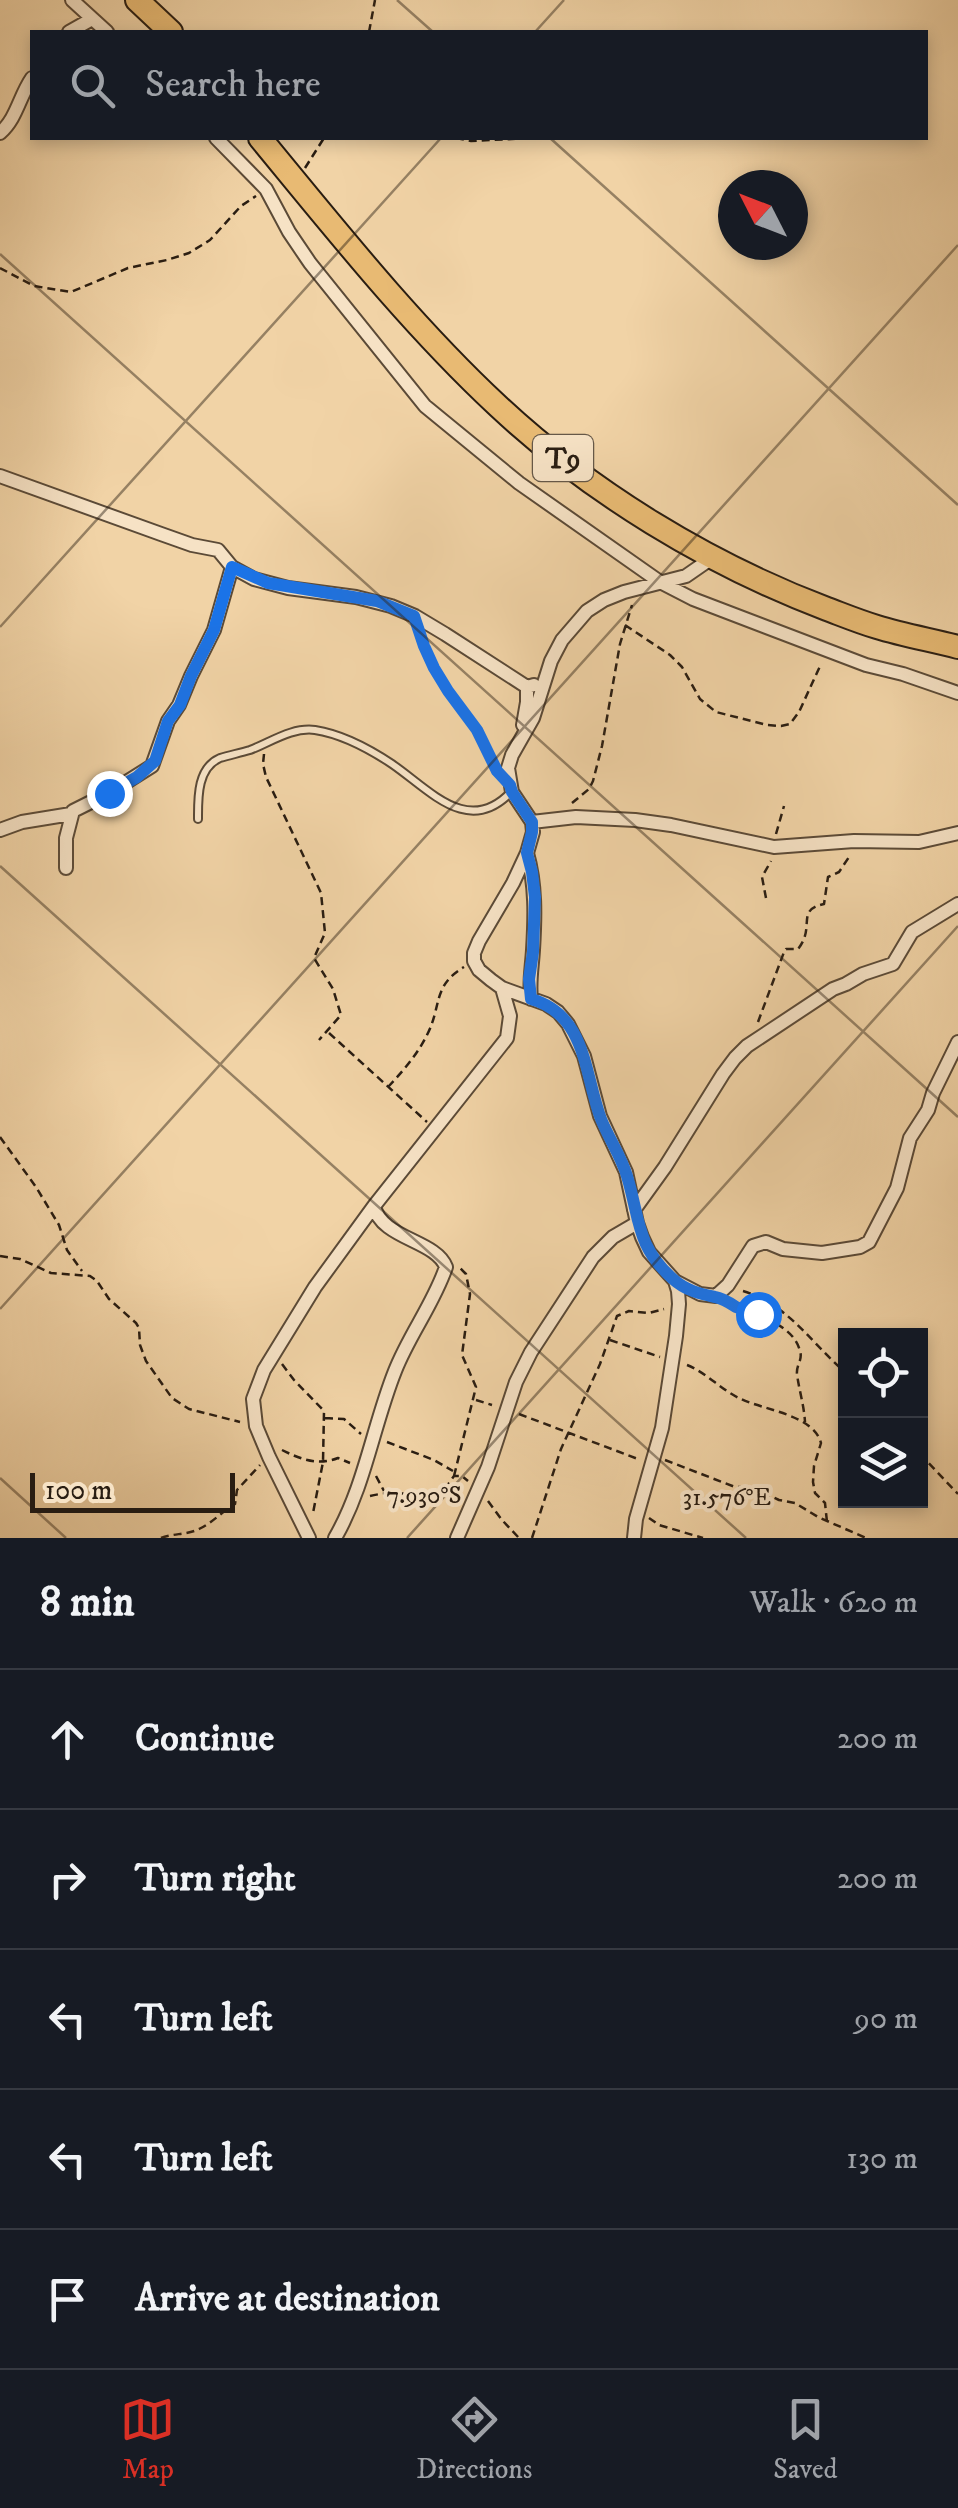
<!DOCTYPE html>
<html lang="en">
<head>
<meta charset="utf-8">
<style>
	body { margin:0; font-family:"IM FELL DW Pica",serif; background:#242831; color:#f1f3f6 }
	.controls { position:absolute; right:30px; bottom:30px; display:grid; overflow:hidden; border-radius:0px; box-shadow:0 5px 15px #0003 }
	.controls button { width:90px; height:90px; display:grid; place-items:center; padding:0; border:0; border-bottom:2px solid #363941; background:#171b24; color:#f1f3f6; font:50px sans-serif }
	.compass { position:absolute; left:718px; top:170px; width:90px; height:90px; border-radius:50%; background:#171b24; box-shadow:0 5px 15px #0003; rotate:312deg }
	.scale { position:absolute; left:30px; bottom:25px; width:205px; box-sizing:border-box; padding-left:10px; border:5px solid #291d12; border-top:0; font-size:28px; line-height:35px; white-space:nowrap; color:#291d12; -webkit-text-stroke:8px #f6e2c5; paint-order:stroke }
	.stop { position:absolute; width:30px; height:30px; margin:-22px; border:8px solid #1a73e8; border-radius:50%; background:#fff }
	.stop.end { background:#1a73e8; border-color:#fff; box-shadow:0 2px 10px #0008 }
	.list { margin:0; padding:0; list-style:none }
	h2 { display:flex; justify-content:space-between; align-items:center; height:130px; margin:0; padding:0 40px; font-size:42px }
	h2 small { font-size:32px; font-weight:400; color:#9ea1a6 }
	.list li { display:grid; grid-template-columns:65px 1fr auto; gap:30px; align-items:center; box-sizing:border-box; height:140px; padding:0 40px; border-top:2px solid #363941 }
	.list b { display:block; font-size:38px; white-space:nowrap }
	.list em { font-size:32px; font-style:normal; color:#9ea1a6 }
	.icon { flex:none; width:55px; height:55px; fill:none; stroke:currentColor; stroke-width:2; stroke-linecap:round; stroke-linejoin:round }
	.map { position:relative; flex:none; width:958px; height:1538px; overflow:hidden }
	.search { position:absolute; background:#171b24; box-shadow:0 5px 15px #0003; left:30px; right:30px; top:30px; height:110px; display:flex; align-items:center; gap:25px; box-sizing:border-box; padding:0 35px; border-radius:0px; color:#9ea1a6; font-size:38px }
	.sheet { height:830px; background:#171b24 }
	nav { display:flex; justify-content:space-around; align-items:center; box-sizing:border-box; height:140px; border-top:2px solid #363941; background:#171b24; font-size:28px; color:#9ea1a6 }
	nav a { display:grid; justify-items:center; gap:5px }
	nav .on { color:#d93025 }
	.map>svg:first-child { display:block }
	.lines { fill:none; stroke-linecap:round; stroke-linejoin:round }
	.lane-casing { stroke:#5b4a37; stroke-width:10 }
	.street-casing { stroke:#5b4a37; stroke-width:16 }
	.highway-casing { stroke:#291d12; stroke-width:26 }
	.path { stroke:#291d12; stroke-width:2.5; stroke-dasharray:8 5; stroke-linecap:butt }
	.lane { stroke:#f6e2c5; stroke-width:6 }
	.street { stroke:#f6e2c5; stroke-width:12 }
	.highway { stroke:#e8ba73; stroke-width:22 }
	.route { stroke:#1a73e8; stroke-width:12 }
	.ticks { fill:none; stroke:#291d12; stroke-width:2.5; stroke-opacity:0.45 }
	.labels { text-anchor:middle; stroke-width:8; stroke-linejoin:round; paint-order:stroke }
	.shield { fill:#f6e2c5; stroke:#665848; stroke-width:2.5 }
	.shield-label { font-size:28px; font-weight:bold; fill:#291d12 }
	.ticks-label { font-size:25px; text-anchor:middle; fill:#291d12; stroke:#f6e2c5; stroke-width:8; stroke-linejoin:round; paint-order:stroke }
</style>
</head>
<body>
<div class="map">
<svg width="958" height="1538" viewBox="0 0 958 1538">
	<rect width="100%" height="100%" fill="#f1d3a6"/>
	<filter id="stains"><feTurbulence type="fractalNoise" baseFrequency=".002" numOctaves="4"/><feColorMatrix values="0 0 0 0 .2 0 0 0 0 .09 0 0 0 0 .02 0 0 0 .5 -.17"/></filter>
	<radialGradient id="worn" r=".72"><stop offset=".6" stop-color="#630" stop-opacity="0"/><stop offset="1" stop-color="#630" stop-opacity=".3"/></radialGradient>
	<g class="lines">
		<defs>
			<path id="lane" d="M198,819c0,-21 -1,-51 22,-61 10,-3 20,-5 30,-8 21,-8 42,-23 65,-20 26,4 56,20 77,34 38,26 76,73 119,28"/>
			<path id="street" d="M72,0l35,32
				M69,32l23,-13
				M0,133c17,-15 19,-36 32,-55
				M216,138l50,51 23,43 21,31 115,143 94,77 141,99 33,17 173,66 37,9 55,19
				M0,476l161,58 31,11 26,5 14,17 22,12 34,9 68,9 35,9 24,10 30,18 82,53
				M523,725l4,-23v-15l7,-2
				M532,822l44,-5 59,3 36,5 103,22 80,-6 65,1 39,-9
				M0,830l22,-8 49,-8
				M527,853c9,32 8,64 6,97 -1,17 -4,32 -2,49
				M66,868v-30l7,-27 36,-18 43,-27 16,-45 11,-16 12,-29 23,-46 18,-63
				M634,1210l31,-43 58,-93 12,-16 12,-12 86,-57 13,-5 17,-10 30,-10 19,-32 46,-28
				M675,1281l25,13 16,2 12,-11 25,-39 13,-4 17,7 39,4 38,-6 9,-5 28,-54 13,-50 18,-28 5,-17 25,-51
				M309,1538l-40,-81 -13,-31 -3,-27 11,-29 51,-83 59,-81
				M335,1538c30,-52 38,-112 60,-167 14,-36 39,-68 51,-104 -10,-27 -65,-28 -72,-61l133,-168 3,-22 -8,-28
				M457,1538l31,-71 28,-85 15,-30 62,-95 20,-20 24,-14
				M634,1538l2,-19 26,-91 14,-92 3,-32 -1,-13 -3,-10 -26,-29 -7,-15 -5,-14 -11,-51 -26,-56 -16,-60 -16,-32 -10,-12 -12,-8 -44,-16 -11,-8 -12,-10 -5,-9v-8l5,-12 34,-58 14,-30 6,-21 -1,-10 -20,-30 -4,-24 4,-13 21,-37 18,-57 11,-21 25,-29 17,-11 20,-8 62,-16 26,-18"/>
			<path id="highway" d="M137,0l34,32
				M260,138c75,91 151,187 238,268 92,86 210,158 329,203 16,6 33,13 50,18 26,8 54,13 81,20"/>
		</defs>
		<!-- lane casing -->
		<use href="#lane" class="lane-casing"/>
		<!-- street casing -->
		<use href="#street" class="street-casing"/>
		<!-- highway casing -->
		<use href="#highway" class="highway-casing"/>
		<!-- path -->
		<path class="path" d="M369,32l6,-32
			M456,138l15,3 60,-3
			M305,168l19,-30
			M0,268l34,18 37,6 57,-24 39,-8 22,-7 21,-13 31,-34 15,-10
			M625,625l45,30 12,12 18,32 16,13 51,13 14,1 9,-2 9,-12 22,-48
			M421,637l12,31 44,62 17,34
			M264,754l-1,10 3,13 55,116 4,40 -11,25 19,31 8,26 -22,25
			M572,803l17,-14 4,-8 9,-35 18,-102 12,-39
			M776,834l8,-28
			M766,898l-4,-21 9,-16
			M758,1022l26,-70 2,-3h12c18,-22 -3,-39 26,-45l4,-27 11,-5 10,-15
			M329,1033l98,89
			M388,1087c15,-16 29,-32 39,-52 15,-29 5,-49 37,-68
			M0,1137l36,50 23,38 8,25 15,21
			M0,1256l20,3 31,14 39,3 7,5 12,18 27,24 3,5 1,17 6,16 26,37 17,11 51,13
			M743,1291c46,14 68,52 103,82
			M729,1303c21,11 64,19 71,48 3,9 -4,14 -3,23 2,16 7,31 8,48
			M610,1340l50,17
			M282,1364l12,16 30,31 -1,51 -10,51
			M687,1365c20,8 34,25 54,34 23,11 73,16 80,44l-7,23 -1,16 2,11 10,10 2,19
			M476,1400l16,5
			M519,1414l119,45
			M325,1418l19,1 17,15
			M387,1442l47,18 19,11
			M282,1450c18,9 36,16 56,8l12,5
			M920,1454l38,40
			M665,1460l70,27h16l28,13 16,3 23,14 48,21
			M376,1476l8,15
			M454,1476l22,-89 -14,-32 8,-61 -4,-20 -7,-7
			M370,1496c24,-6 41,-1 64,1l8,-4 12,-17h8l6,5
			M488,1501l14,19 17,18
			M649,1518l10,7 44,13
			M161,1538c13,-5 28,-3 40,-10 12,-6 22,-17 34,-24l2,-14 23,-25
			M532,1538l29,-89 39,-85 17,-48 12,-5 20,2 15,-4"/>
		<!-- lane -->
		<use href="#lane" class="lane"/>
		<!-- street -->
		<use href="#street" class="street"/>
		<!-- highway -->
		<use href="#highway" class="highway"/>
	</g>
	<g class="lines">
		<!-- route -->
		<path class="route" d="M109,793l28,-16 18,-16 13,-40 12,-16 11,-29 23,-46 18,-63 36,16 109,18 37,15 10,30 10,22 14,23 29,39 20,41 13,14 2,7 20,30v10l-5,21 5,19 3,25 -2,55 -4,27 2,20c56,16 53,75 70,120 8,20 20,37 26,57 13,43 9,70 46,103 12,11 27,15 42,18 7,1 15,6 21,10 7,3 15,4 22,7"/>
	</g>
	<!-- ticks -->
	<path class="ticks" d="M397,0l36,32M535,32l29,-32M550,138l408,367M0,254l958,863M0,627l441,-489M0,866l746,672M0,1309l958,-1064M0,1478l66,60M407,1538l551,-612"/>
	<g class="labels">
		<!-- shield labels -->
		<rect class="shield" x="533" y="435" width="60" height="46" rx="8"/>
		<g class="shield-label">
			<text x="563" y="468">T9</text>
		</g>
	</g>
	<g class="ticks-label">
		<text x="424" y="1503">7.930°S</text>
		<text x="727" y="1505">31.576°E</text>
	</g>
	<rect width="100%" height="100%" filter="url(#stains)"/>
	<rect width="100%" height="100%" fill="url(#worn)"/>
</svg>
<div class="controls">
<button><svg class="icon" aria-label="locate" viewBox="0 0 24 24"><circle cx="12" cy="12" r="6"/><path d="M12 2v4M12 18v4M2 12h4M18 12h4"/></svg></button>
<button><svg class="icon" aria-label="layers" viewBox="0 0 24 24"><path d="M12 4l9 5-9 5-9-5zM3 14l9 5 9-5"/></svg></button>
</div>
<svg class="compass" viewBox="-18 -18 36 36"><path d="M0-13l5 13h-10z" fill="#e53935"/><path d="M0 13l5-13h-10z" fill="#9ea1a6"/></svg>
<div class="scale">100 m</div>
<div class="stop" style="left:758px;top:1314px"></div>
<div class="stop end" style="left:109px;top:793px"></div>
<div class="search"><svg class="icon" aria-label="search" viewBox="0 0 24 24"><circle cx="10" cy="10" r="6"/><path d="M15 15l6 6"/></svg>Search here</div>
</div>
<section class="sheet">
<h2>8 min<small>Walk · 620 m</small></h2>
<ul class="list">
<li><svg class="icon" aria-label="ahead" viewBox="0 0 24 24"><path d="M12 20V5M6 11l6-6 6 6"/></svg><div><b>Continue</b></div><em>200 m</em></li>
<li><svg class="icon" aria-label="right" viewBox="0 0 24 24"><path d="M7 20v-9h11M14 6l5 5-5 5"/></svg><div><b>Turn right</b></div><em>200 m</em></li>
<li><svg class="icon" aria-label="left" viewBox="0 0 24 24"><path d="M17 20v-9H6M10 6l-5 5 5 5"/></svg><div><b>Turn left</b></div><em>90 m</em></li>
<li><svg class="icon" aria-label="left" viewBox="0 0 24 24"><path d="M17 20v-9H6M10 6l-5 5 5 5"/></svg><div><b>Turn left</b></div><em>130 m</em></li>
<li><svg class="icon" aria-label="arrive" viewBox="0 0 24 24"><path d="M6 21V4h12l-3 4 3 4H6"/></svg><div><b>Arrive at destination</b></div></li>
</ul>
</section>
<nav>
<a class="on"><svg class="icon" aria-label="map" viewBox="0 0 24 24"><path d="M3 6l6-2 6 2 6-2v14l-6 2-6-2-6 2zM9 4v14M15 6v14"/></svg>Map</a>
<a><svg class="icon" aria-label="directions" viewBox="0 0 24 24"><path d="M12 3l9 9-9 9-9-9zM9 14v-3h6M13 9l2 2-2 2"/></svg>Directions</a>
<a><svg class="icon" aria-label="saved" viewBox="0 0 24 24"><path d="M7 4h10v16l-5-4-5 4z"/></svg>Saved</a>
</nav>
</body>
</html>
